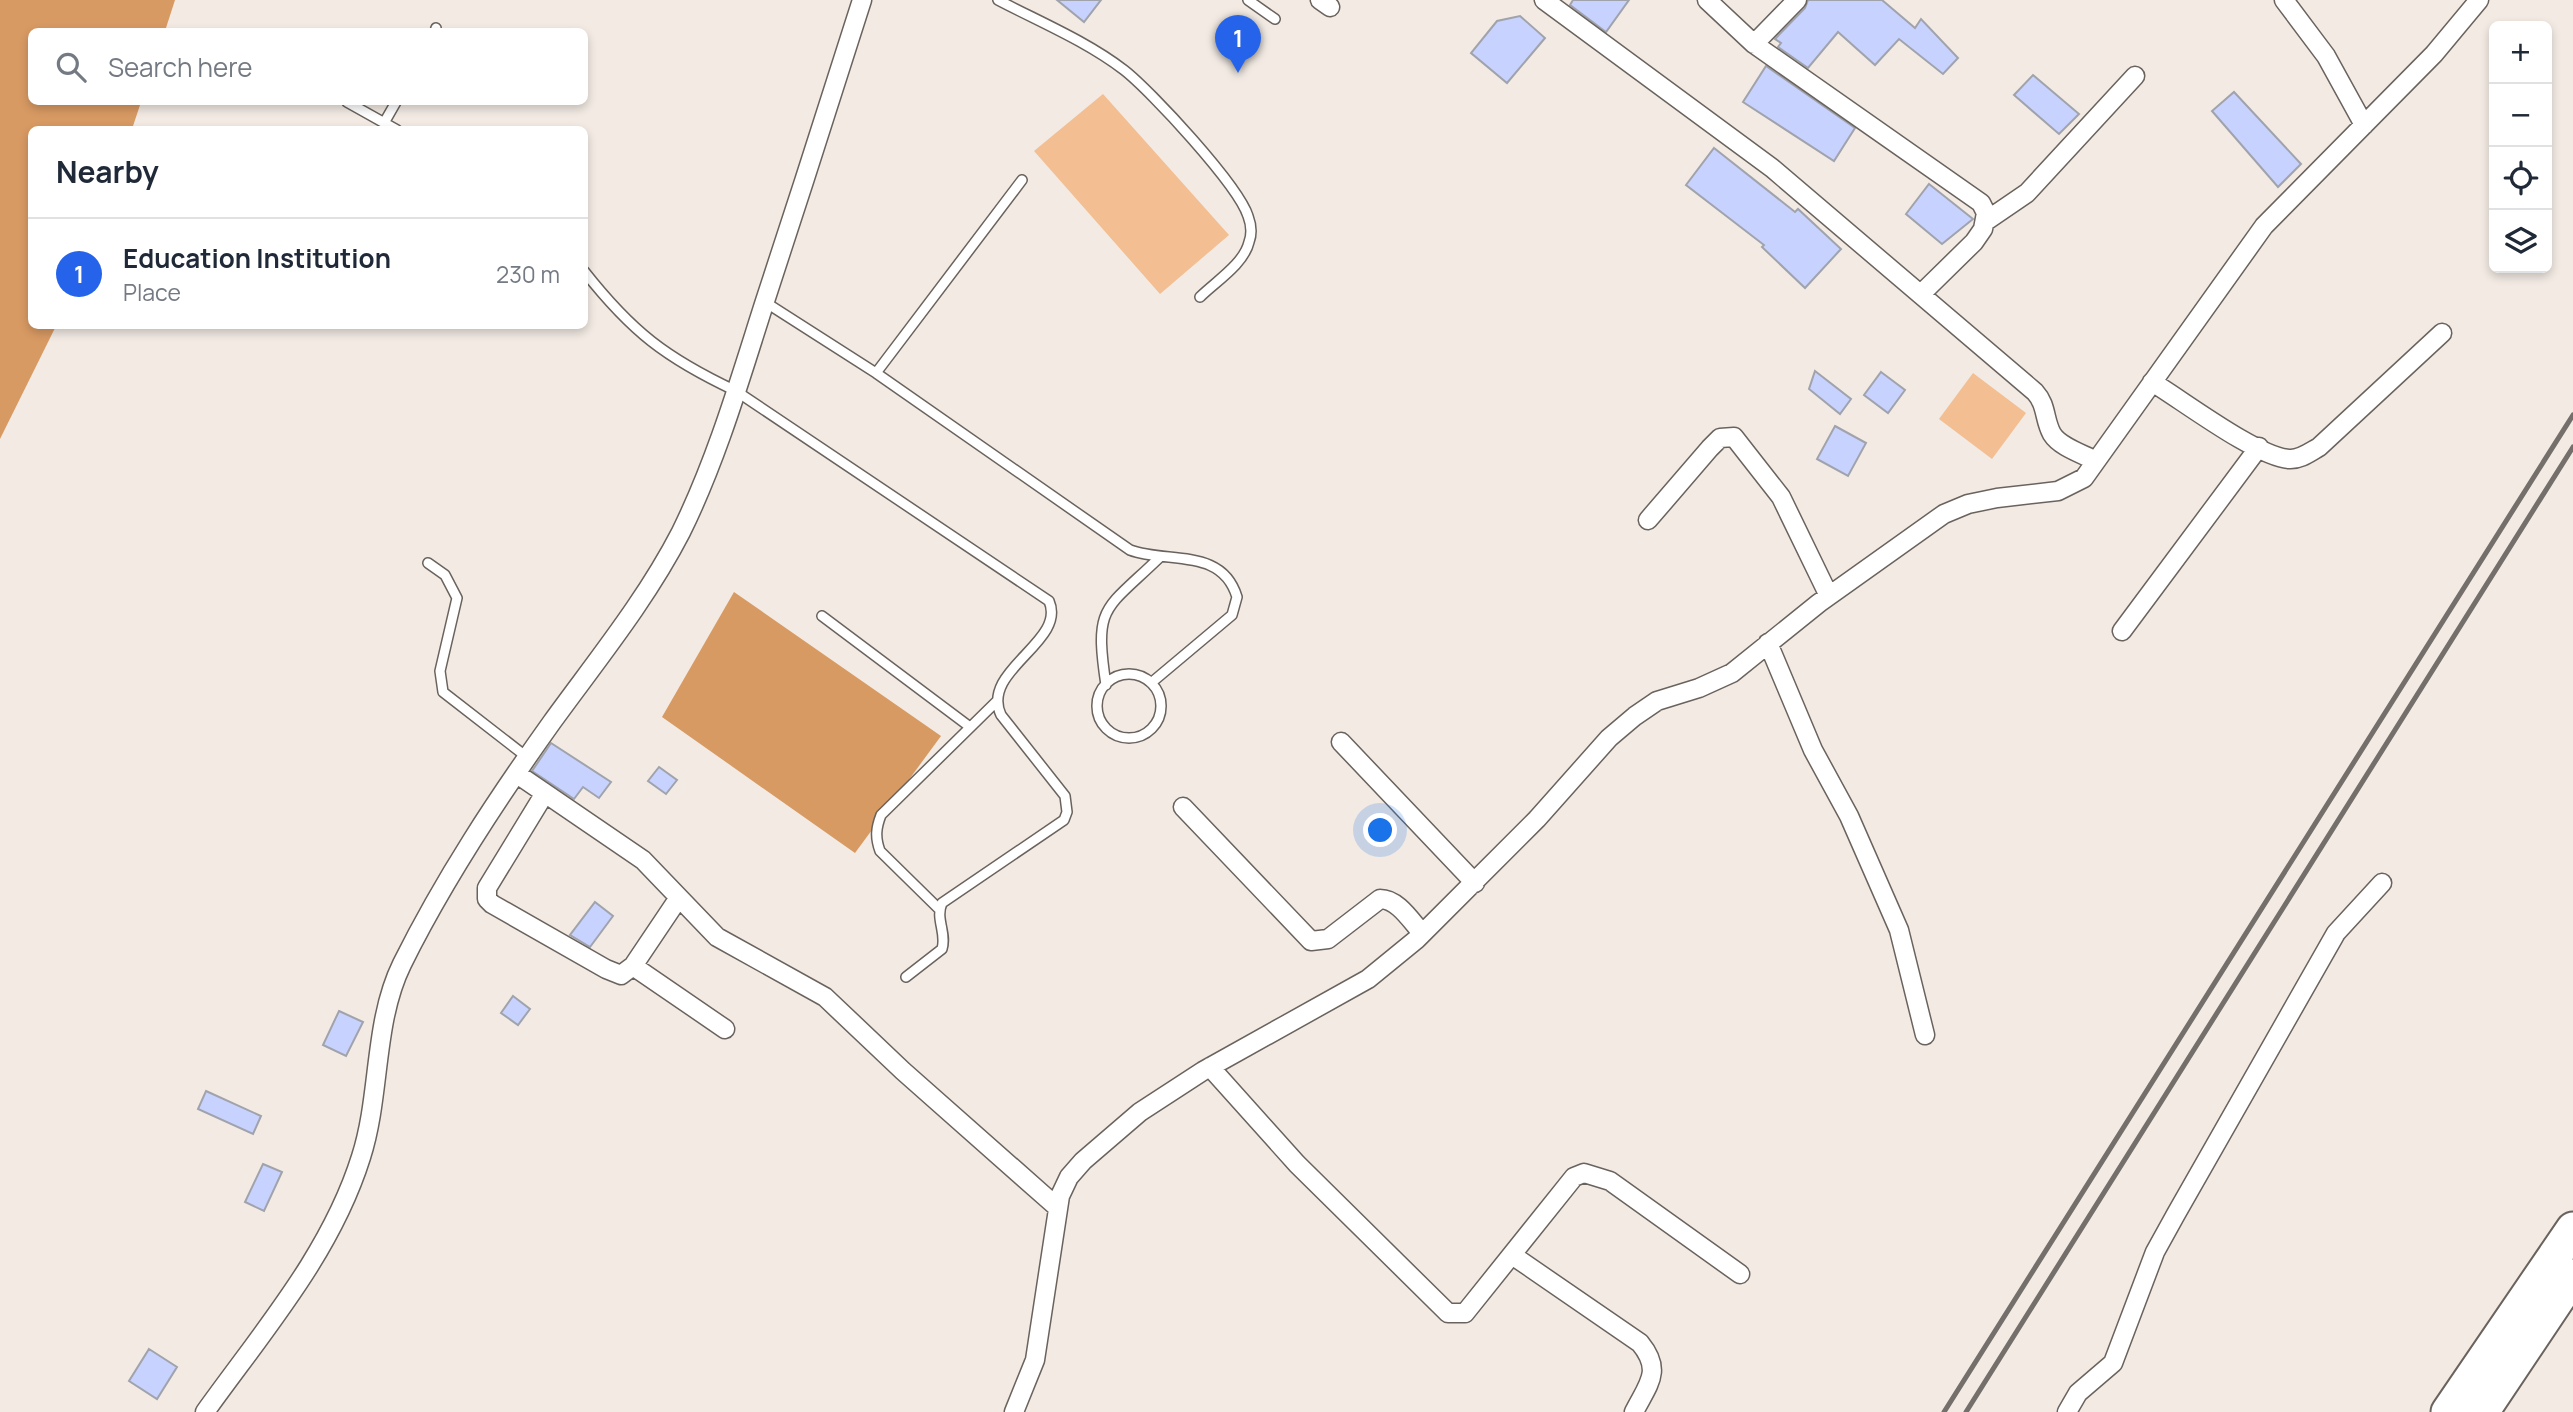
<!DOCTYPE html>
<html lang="en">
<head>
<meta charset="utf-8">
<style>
	body { margin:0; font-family:Manrope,sans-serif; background:#f6f6f7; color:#1f2937 }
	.controls { position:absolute; right:21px; top:21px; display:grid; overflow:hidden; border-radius:10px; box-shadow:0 4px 10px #0003 }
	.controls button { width:63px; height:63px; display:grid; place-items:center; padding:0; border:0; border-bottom:2px solid #e0e1e3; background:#fff; color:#1f2937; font:35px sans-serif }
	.you { position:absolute; left:1381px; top:831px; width:24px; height:24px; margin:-18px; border:5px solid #fff; border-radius:50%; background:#1a73e8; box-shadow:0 0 0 10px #1a73e833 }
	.badge { display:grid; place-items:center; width:46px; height:46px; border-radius:50%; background:#2563eb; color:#fff; font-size:23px; font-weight:700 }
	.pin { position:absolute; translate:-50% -58px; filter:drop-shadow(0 2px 4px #0008) }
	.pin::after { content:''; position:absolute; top:37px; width:24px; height:21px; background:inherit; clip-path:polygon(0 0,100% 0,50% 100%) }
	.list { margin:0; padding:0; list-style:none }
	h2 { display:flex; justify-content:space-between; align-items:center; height:91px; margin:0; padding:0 28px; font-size:30px }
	h2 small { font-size:23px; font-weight:400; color:#747a83 }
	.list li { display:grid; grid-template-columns:46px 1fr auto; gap:21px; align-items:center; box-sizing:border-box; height:112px; padding:0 28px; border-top:2px solid #e0e1e3 }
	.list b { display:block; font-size:26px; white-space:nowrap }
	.list p { margin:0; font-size:23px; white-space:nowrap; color:#747a83 }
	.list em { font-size:23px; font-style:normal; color:#747a83 }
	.icon { flex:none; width:38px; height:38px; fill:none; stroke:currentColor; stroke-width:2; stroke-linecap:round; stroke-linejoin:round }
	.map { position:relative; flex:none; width:2573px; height:1412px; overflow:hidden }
	.search { position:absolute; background:#fff; box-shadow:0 4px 10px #0003; left:28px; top:28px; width:560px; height:77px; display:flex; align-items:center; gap:18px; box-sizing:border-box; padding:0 24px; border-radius:10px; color:#747a83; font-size:26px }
	.panel { position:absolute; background:#fff; box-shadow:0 4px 10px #0003; left:28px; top:126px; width:560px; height:203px; border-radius:10px }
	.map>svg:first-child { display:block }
	.green { fill:#f2be92 }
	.water { fill:#d89a63 }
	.building { fill:#c8d2fe; stroke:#a0a3ac; stroke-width:2 }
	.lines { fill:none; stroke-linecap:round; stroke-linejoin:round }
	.lane-casing { stroke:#6a635d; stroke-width:12 }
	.street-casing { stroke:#6a635d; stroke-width:21 }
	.highway-casing { stroke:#6a635d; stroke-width:37 }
	.lane { stroke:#fff; stroke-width:9 }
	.street { stroke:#fff; stroke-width:18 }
	.highway { stroke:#fff; stroke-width:33 }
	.rail { stroke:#746f6b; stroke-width:5 }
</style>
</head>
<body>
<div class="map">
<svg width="2573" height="1412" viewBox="0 0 2573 1412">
	<rect width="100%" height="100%" fill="#f2eae3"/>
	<!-- green -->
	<path class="green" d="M1103,94l126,141 -69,59 -126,-143z
		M1973,373l53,40 -34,46 -53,-40z"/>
	<!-- water -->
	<path class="water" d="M0,0h175l-10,31 -133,1v70h109l-9,27 -100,1v196h24l-56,113z
		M734,592l207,144 -86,117 -193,-136z"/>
	<!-- building -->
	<path class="building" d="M1057,0h44l-17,22z
		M1573,0h56l-23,32 -36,-27z
		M1808,0h74l33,28 6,-9 37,39 -15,16 -44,-35 -24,26 -37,-33 -30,36 -30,-21 3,-4 -6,-4 30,-31z
		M1520,16l25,22 -38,45 -36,-30 26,-32z
		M1766,66l89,62 -21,33 -91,-59z
		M2033,75l46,39 -20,20 -45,-39z
		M2234,92l67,72 -23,23 -66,-76z
		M1714,148l81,64 3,-3 43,40 -36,39 -43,-41 2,-2 -78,-60z
		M1929,184l44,35 -31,25 -36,-30z
		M1815,371l36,28 -11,15 -31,-25z
		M1881,372l24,18 -17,23 -24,-18z
		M1835,426l31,17 -18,33 -31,-17z
		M551,743l60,39 -12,16 -16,-11 -9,12 -42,-28z
		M659,767l18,13 -11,14 -18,-13z
		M595,902l18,14 -23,31 -20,-12z
		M513,996l17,13 -12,16 -17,-12z
		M339,1011l24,11 -17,34 -23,-11z
		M206,1091l55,25 -8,18 -55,-25z
		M263,1164l19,8 -18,39 -19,-9z
		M149,1349l28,18 -20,32 -28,-18z"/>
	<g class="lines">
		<defs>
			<path id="lane" d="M998,0c42,22 88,41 126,70 27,21 114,115 124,146 3,8 4,18 1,26 -5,22 -34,40 -49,55
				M1248,0l27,19
				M435,32l1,-4
				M347,102l50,28
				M384,123l12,-21
				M584,271c48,61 82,87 152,120l313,210c18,41 -69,69 -48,114l64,81 2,16 -3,8 -122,83c-7,16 5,30 0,46l-36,28
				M765,302l111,71 254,177c38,14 92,-3 107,47l-5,18 -81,68
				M876,373l146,-193
				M428,563l17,12 12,23 -17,73 3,21 85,66
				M822,616l148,111
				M1097 706a32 32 0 1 1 64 0a32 32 0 1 1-64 0Z
				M1106,685c-12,-80 -2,-74 53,-127
				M939,909l-59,-58c-5,-14 -4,-23 1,-36l116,-114"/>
			<path id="street" d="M1320,0l10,7
				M1544,0l228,168 263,224c12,13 9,28 17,42 8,13 31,20 44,27
				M1707,0l47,44 227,159 5,10 -3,16 -9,13 -53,52
				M2284,0l42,56 38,69
				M1754,44l43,-44
				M1986,221l41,-28 108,-117
				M2152,382c30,18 105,75 137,77 11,1 21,-7 30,-12l123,-114
				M1648,520l62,-72 10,-10 14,-1 47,60 48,99
				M2122,631l137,-184
				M1768,643l45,107 36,66 50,114 26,105
				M1341,742l134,141
				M517,774l126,86 74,77 108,60 78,74 155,137
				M545,793l-58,95v11l5,5 114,65 15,6 12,-9 45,-67
				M1183,807l128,134 17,-2 52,-40c18,0 31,22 42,34
				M633,966l92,63
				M1210,1067l87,97 151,149h17l109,-136 10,-4 26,8 130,93
				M1512,1255l128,88c23,28 8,41 -6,69
				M205,1412c58,-81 126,-159 156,-255 20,-62 12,-134 41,-193 42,-85 95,-165 150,-242 45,-62 94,-122 129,-190 36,-73 59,-153 84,-231 33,-100 65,-201 97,-301
				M1014,1412l21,-52 25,-164 9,-19 14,-16 57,-49 63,-41 165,-92 49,-40 120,-120 72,-81 26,-22 22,-15 42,-13 33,-15 87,-70 125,-89 24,-10 29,-6 61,-7 26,-13 180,-252 170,-172 45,-54
				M2067,1412l11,-19 35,-30 42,-111 21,-38 160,-281 46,-50"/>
			<path id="highway" d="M2448,1412l125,-183
				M2482,1412l91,-136"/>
		</defs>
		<!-- lane casing -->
		<use href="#lane" class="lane-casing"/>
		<!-- street casing -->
		<use href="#street" class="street-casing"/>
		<!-- highway casing -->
		<use href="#highway" class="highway-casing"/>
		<!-- lane -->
		<use href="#lane" class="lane"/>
		<!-- street -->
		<use href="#street" class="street"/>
		<!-- highway -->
		<use href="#highway" class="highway"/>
		<!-- rail -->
		<path class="rail" d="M1944,1412l629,-997
			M1966,1412l607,-965"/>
	</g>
</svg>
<div class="controls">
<button>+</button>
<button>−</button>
<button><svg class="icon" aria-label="locate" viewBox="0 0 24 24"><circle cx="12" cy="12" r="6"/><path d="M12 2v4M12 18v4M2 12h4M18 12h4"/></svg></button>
<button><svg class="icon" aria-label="layers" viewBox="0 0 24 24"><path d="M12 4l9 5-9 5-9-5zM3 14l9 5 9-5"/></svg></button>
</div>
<div class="you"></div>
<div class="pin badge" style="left:1238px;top:73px">1</div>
<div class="search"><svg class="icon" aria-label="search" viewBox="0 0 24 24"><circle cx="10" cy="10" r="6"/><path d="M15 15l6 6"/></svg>Search here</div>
<section class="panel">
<h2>Nearby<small></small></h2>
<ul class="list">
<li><span class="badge">1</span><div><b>Education Institution</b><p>Place</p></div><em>230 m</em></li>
</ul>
</section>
</div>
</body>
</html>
